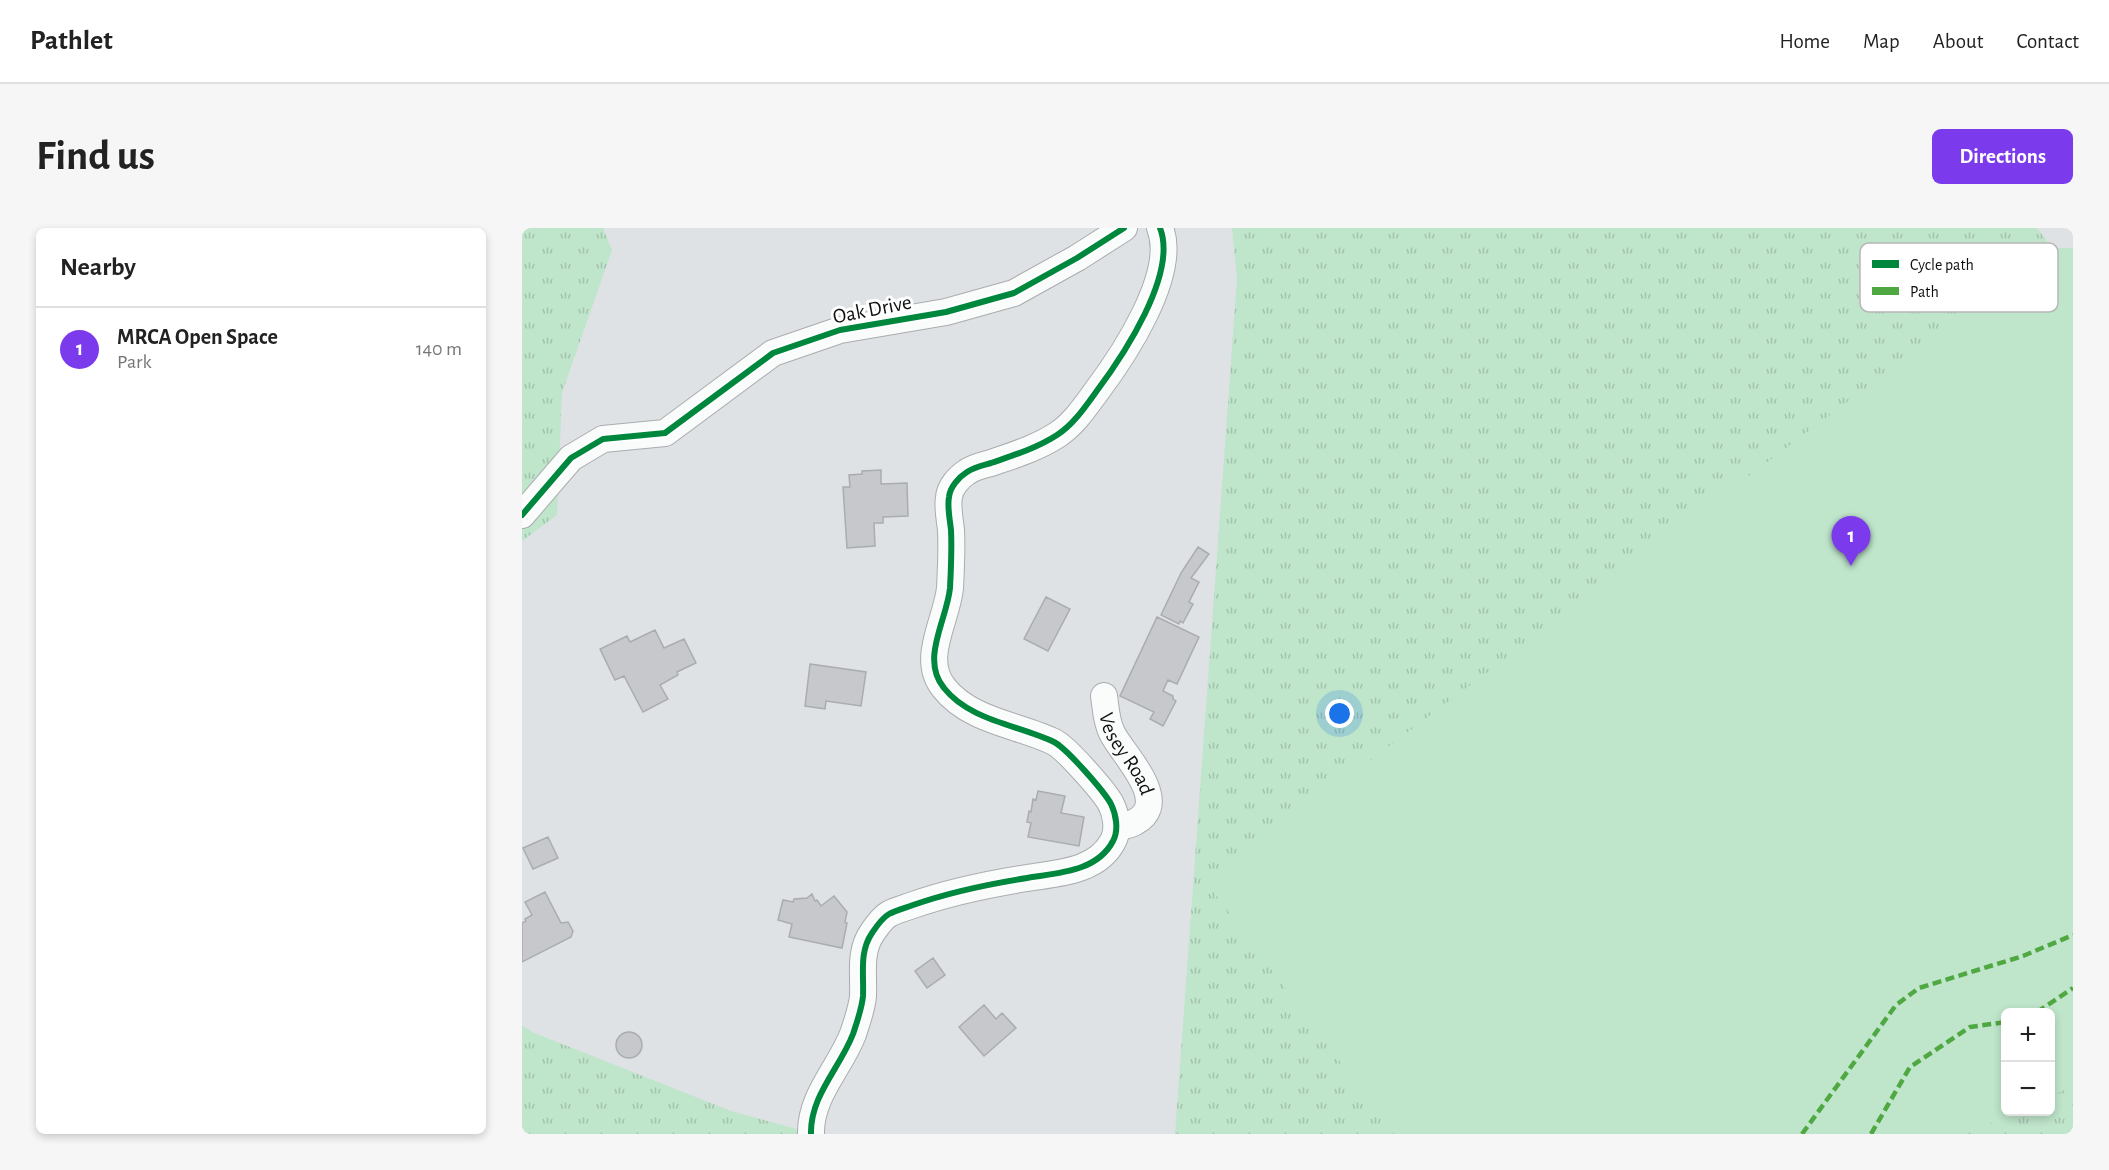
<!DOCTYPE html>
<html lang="en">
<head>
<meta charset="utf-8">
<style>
	body { margin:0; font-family:"Alegreya Sans",sans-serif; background:#f6f6f6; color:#222 }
	.controls { position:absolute; right:18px; bottom:18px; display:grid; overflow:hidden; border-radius:9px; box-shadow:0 3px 9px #0003 }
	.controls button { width:54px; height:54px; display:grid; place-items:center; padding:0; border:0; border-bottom:2px solid #e0e0e0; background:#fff; color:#222; font:30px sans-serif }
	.you { position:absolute; left:818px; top:486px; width:21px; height:21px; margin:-15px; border:4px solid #fff; border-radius:50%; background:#1a73e8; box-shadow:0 0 0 9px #1a73e833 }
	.badge { display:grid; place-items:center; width:39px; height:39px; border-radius:50%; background:#7c3aed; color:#fff; font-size:20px; font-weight:700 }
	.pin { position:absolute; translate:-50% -50px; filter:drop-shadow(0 2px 3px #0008) }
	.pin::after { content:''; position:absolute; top:32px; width:21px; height:18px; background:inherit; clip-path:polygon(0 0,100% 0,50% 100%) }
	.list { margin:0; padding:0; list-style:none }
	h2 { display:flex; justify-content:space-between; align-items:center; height:78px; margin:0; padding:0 24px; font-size:26px }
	h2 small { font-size:20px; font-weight:400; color:#767676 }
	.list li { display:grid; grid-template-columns:39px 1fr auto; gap:18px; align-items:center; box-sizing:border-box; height:84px; padding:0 24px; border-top:2px solid #e0e0e0 }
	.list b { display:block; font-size:22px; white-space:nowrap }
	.list p { margin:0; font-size:20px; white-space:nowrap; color:#767676 }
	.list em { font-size:20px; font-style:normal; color:#767676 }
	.map { position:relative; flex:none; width:1551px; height:906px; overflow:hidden; border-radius:9px }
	header { display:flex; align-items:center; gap:36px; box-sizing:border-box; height:84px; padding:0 30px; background:#fff; border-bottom:2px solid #e0e0e0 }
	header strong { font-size:28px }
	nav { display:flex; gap:33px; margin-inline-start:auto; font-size:21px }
	.intro { display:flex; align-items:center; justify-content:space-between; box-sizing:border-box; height:144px; padding:0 36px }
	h1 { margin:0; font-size:42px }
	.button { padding:15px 27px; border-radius:9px; background:#7c3aed; color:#fff; font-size:21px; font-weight:700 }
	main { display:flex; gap:36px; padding:0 36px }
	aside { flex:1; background:#fff; border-radius:9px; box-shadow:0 3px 9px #0003 }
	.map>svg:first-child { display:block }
	.grass { fill:url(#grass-tufts); fill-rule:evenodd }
	.park { fill:#bfe5cb }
	.building { fill:#c6c8cb; stroke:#aaacae; stroke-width:1.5 }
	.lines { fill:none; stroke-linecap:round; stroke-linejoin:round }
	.minor-casing { stroke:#aaacaf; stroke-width:28 }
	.minor { stroke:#fafbfb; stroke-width:26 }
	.quiet { stroke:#50a842; stroke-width:4.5; stroke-dasharray:9 4.5; stroke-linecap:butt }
	.cycleway-casing { stroke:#fff; stroke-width:10 }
	.cycleway { stroke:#00873e; stroke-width:6 }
	.labels { text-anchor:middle; stroke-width:6; stroke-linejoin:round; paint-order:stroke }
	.street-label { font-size:21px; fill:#0d0f10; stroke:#fff }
	.key { fill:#fff; stroke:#b6b7b7; stroke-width:1.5 }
	.key-label { font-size:16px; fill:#0d0f10 }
</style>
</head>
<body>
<header>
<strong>Pathlet</strong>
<nav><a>Home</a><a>Map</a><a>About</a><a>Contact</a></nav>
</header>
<div class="intro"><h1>Find us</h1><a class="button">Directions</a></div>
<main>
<aside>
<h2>Nearby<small></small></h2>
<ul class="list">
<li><span class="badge">1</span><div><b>MRCA Open Space</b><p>Park</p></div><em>140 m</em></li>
</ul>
</aside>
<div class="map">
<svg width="1551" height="906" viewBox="0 0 1551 906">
	<defs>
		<pattern id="grass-tufts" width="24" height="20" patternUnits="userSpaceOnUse" patternTransform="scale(1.5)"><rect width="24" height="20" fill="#bfe5cb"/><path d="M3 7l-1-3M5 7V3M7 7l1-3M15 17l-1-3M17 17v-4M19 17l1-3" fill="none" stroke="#a3c3ad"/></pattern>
	</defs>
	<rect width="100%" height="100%" fill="#dfe2e5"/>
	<!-- grass -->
	<path class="grass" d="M0,0h81l9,22 -50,143 -5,122 -35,26z
		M710,0h805l15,20h21v886h-898l62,-855zM1484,784h44v100h-44z
		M0,797l10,7 199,79 84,23h-293z"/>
	<!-- park -->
	<path class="park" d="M1530,20h21v838l-22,10 -1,-84h-44v100h10l-51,22h-571l-187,-251z"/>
	<!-- building -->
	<path class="building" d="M359,242v14l26,-1 1,33 -25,1v6h-9l1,23 -28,2 -4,-61h7l-1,-12 13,-1v-3z
		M676,319l11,7 -18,24 8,4 -10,20 4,2 -10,19 -3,-2 -1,3 -18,-9 20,-42z
		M524,369l24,12 -22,42 -24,-12z
		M635,389l42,20 -22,47 -9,-4 -5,11 10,5v3l3,2 -13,25 -13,-7 4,-7 -34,-16z
		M133,402l9,18 20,-9 12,24 -19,9 1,3 -18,10 8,14 -25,13 -19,-36 -9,4 -15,-31 27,-13 3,6z
		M288,436l56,8 -5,34 -35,-5 -1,8 -20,-3z
		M516,563l27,5 -4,17 23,4 -5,29 -51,-9 3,-14 -4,-1 2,-11 2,1 2,-13 3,1z
		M26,609l10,21 -25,11 -10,-21z
		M23,664l16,31 7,-1 5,9 -2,6 -49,25v-39l4,-2 -1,-2 7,-4 -7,-13z
		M290,666l3,7 2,-1 4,6 13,-10 13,16 -2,10 2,1 -5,25 -53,-11 3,-13 -14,-4 5,-20 10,2 1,-3 13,-1z
		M411,730l12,17 -18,13 -12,-17z
		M462,777l12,14 6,-6 14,15 -32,28 -25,-29z
		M94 817a13 13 0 1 1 26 0a13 13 0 1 1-26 0Z"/>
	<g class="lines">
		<defs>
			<g id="minor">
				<path d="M0,287l49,-57 32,-19 62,-6 108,-80 67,-23 106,-18 68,-19 63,-35 47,-30"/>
				<path id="s1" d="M582,468c2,13 2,25 8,37 10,21 61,69 23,89 -5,3 -12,4 -18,6"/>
				<path d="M289,906c-1,-38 29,-66 42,-100 4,-12 9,-26 10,-38 1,-22 -4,-44 9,-63 4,-6 10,-15 17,-19 7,-4 16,-6 24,-9 37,-13 76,-21 114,-27 30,-5 70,-6 86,-37 6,-11 3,-27 -2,-37 -7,-13 -45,-56 -57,-62 -35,-17 -84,-21 -110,-54 -24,-29 3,-68 6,-100 1,-19 2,-39 1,-58 -1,-10 -4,-23 -2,-33 1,-10 10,-20 18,-25 7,-5 17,-7 24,-9 23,-8 46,-15 66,-28 16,-10 28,-28 39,-43 27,-36 82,-118 64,-164"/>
			</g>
		</defs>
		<!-- minor casing -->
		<use href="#minor" class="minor-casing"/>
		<!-- minor -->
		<use href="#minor" class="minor"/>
		<!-- quiet -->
		<path class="quiet" d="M1515,784l36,-24
			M1280,906l94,-129 23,-17 104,-32 50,-21
			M1349,906l39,-67 60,-40 36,-5"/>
		<defs>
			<path id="cycleway" d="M0,287l49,-57 32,-19 62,-6 108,-80 67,-23 106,-18 68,-19 63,-35 47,-30
				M289,906c-1,-38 29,-66 42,-100 4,-12 9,-26 10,-38 1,-22 -4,-44 9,-63 4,-6 10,-15 17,-19 7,-4 16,-6 24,-9 37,-13 76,-21 114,-27 30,-5 70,-6 86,-37 6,-11 3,-27 -2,-37 -7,-13 -45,-56 -57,-62 -35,-17 -84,-21 -110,-54 -24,-29 3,-68 6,-100 1,-19 2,-39 1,-58 -1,-10 -4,-23 -2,-33 1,-10 10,-20 18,-25 7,-5 17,-7 24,-9 23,-8 46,-15 66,-28 16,-10 28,-28 39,-43 27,-36 82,-118 64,-164"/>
		</defs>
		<!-- cycleway casing -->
		<use href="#cycleway" class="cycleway-casing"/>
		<!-- cycleway -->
		<use href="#cycleway" class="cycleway"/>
	</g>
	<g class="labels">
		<!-- street labels -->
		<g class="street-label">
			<text transform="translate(350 81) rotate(-11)" y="7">Oak Drive</text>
			<text dy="7" stroke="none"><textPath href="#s1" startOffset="63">Vesey Road</textPath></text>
		</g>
	</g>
	<!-- legend -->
	<rect x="1338" y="15" width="198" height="69" rx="9" class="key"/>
	<rect x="1350" y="32" width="27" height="8" fill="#00873e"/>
	<rect x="1350" y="59" width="27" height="8" fill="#50a842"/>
	<g class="key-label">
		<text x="1388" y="42">Cycle path</text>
		<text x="1388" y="69">Path</text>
	</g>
</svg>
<div class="controls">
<button>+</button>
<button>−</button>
</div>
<div class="you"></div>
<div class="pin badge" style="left:1329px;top:338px">1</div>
</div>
</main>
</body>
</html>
